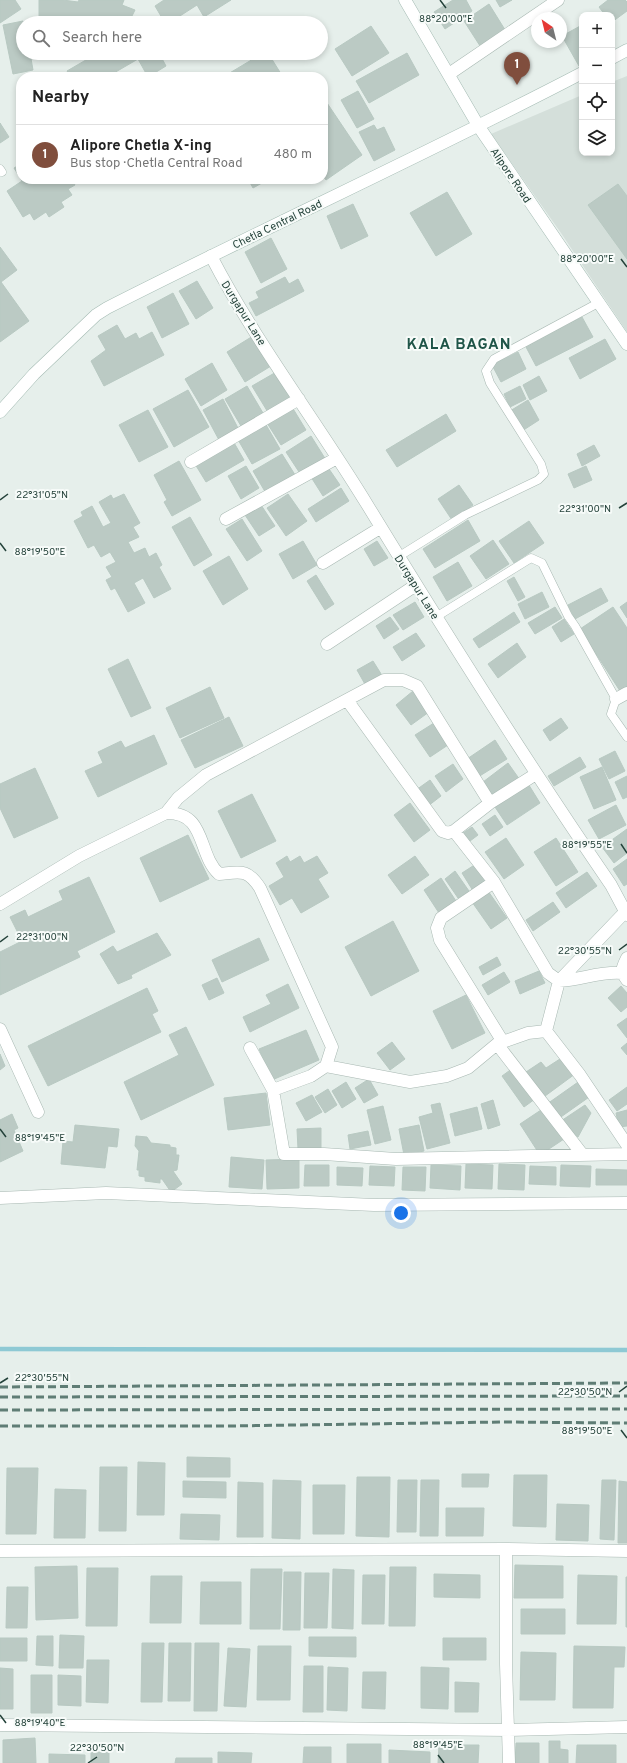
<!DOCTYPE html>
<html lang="en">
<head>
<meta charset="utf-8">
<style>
	body { margin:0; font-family:Overpass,sans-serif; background:#f6f6f6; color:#222 }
	.controls { position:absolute; right:12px; top:12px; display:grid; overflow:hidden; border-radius:8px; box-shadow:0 2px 6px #0003 }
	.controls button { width:36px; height:36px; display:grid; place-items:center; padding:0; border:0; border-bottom:1px solid #e0e0e0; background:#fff; color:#222; font:20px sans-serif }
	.compass { position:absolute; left:531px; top:12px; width:36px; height:36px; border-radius:50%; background:#fff; box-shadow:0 2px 6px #0003; rotate:325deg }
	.you { position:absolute; left:401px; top:1213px; width:14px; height:14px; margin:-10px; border:3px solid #fff; border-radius:50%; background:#1a73e8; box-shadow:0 0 0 6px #1a73e833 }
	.badge { display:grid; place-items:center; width:26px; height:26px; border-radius:50%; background:#804e3d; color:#fff; font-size:13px; font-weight:700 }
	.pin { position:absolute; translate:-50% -33px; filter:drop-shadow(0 1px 2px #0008) }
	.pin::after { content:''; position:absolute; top:21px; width:14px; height:12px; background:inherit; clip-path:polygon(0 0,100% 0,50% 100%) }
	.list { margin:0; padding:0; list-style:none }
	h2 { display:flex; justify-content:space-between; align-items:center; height:52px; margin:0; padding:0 16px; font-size:17px }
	h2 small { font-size:13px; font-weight:400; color:#767676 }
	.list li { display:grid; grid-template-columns:26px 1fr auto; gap:12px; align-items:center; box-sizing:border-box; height:60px; padding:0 16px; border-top:1px solid #e0e0e0 }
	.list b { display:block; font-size:15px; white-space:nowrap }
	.list p { margin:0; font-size:13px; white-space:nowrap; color:#767676 }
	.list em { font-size:13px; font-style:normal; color:#767676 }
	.icon { flex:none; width:22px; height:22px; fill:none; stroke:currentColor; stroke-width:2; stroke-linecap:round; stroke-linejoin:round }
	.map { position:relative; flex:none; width:627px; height:1763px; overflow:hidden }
	.search { position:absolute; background:#fff; box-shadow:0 2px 6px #0003; left:16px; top:16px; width:312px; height:44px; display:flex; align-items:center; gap:10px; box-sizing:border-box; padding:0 14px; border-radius:22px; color:#767676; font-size:15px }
	.panel { position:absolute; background:#fff; box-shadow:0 2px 6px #0003; left:16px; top:72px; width:312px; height:112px; border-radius:16px }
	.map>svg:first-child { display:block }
	.built { fill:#d4dfda }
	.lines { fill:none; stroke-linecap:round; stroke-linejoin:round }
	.stream { stroke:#8ec9d4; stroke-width:4.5 }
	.building { fill:#bbcac4; stroke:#b8c9c2 }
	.lane-casing { stroke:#a8b8b2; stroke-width:9 }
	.street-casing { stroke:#a8b8b2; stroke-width:13 }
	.secondary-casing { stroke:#a4bbb3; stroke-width:13 }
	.lane { stroke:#fff; stroke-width:8 }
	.street { stroke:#fff; stroke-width:12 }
	.secondary { stroke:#fff; stroke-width:12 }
	.rail { stroke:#5f7d75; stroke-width:3; stroke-dasharray:8 4; stroke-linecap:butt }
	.ticks { fill:none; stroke:#24423a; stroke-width:1.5 }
	.labels { text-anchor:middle; stroke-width:4; stroke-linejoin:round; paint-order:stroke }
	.street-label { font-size:11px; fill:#24423a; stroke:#f7fbf9 }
	.district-label { font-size:15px; font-weight:bold; letter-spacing:1px; fill:#1f5548; stroke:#f7fbf9 }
	.ticks-label { font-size:10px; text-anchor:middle; fill:#24423a; stroke:#f7fbf9; stroke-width:4; stroke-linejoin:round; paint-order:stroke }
</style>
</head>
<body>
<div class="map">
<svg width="627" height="1763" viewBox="0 0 627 1763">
	<rect width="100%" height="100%" fill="#e6efeb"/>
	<!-- built -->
	<path class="built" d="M627,76v256l-66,-99 -70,-99 91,-39v58h30v-71z"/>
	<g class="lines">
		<!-- stream -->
		<path class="stream" d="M0,1349l627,1"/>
	</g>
	<!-- building -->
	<path class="building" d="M0,0h15l6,9 -21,14z
		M39,0h24l15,2 1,-2h45l-2,5 13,5 -6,12 -12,-6 -3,7h-64l1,-6h-12z
		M164,0h67l-27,17 -7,-12 -28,18h-4l-10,-17z
		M453,0h13l6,11 -27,18 -11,-17z
		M496,0h16l-12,7z
		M608,0h17l2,2v9l-15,11v-7h-7l-6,-8z
		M489,4l18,29 -25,16 -18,-28z
		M23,21v32h7l3,17 -20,4 -10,-49z
		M582,25v39l-3,2 -17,-30z
		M371,26l18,27 -37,23 -17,-27z
		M59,53h13l-1,2z
		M88,53h71l7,13 -18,11 -10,-18 -31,18h-36l-4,-6 24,-14z
		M263,53h5l15,24h-60z
		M407,53l12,22 -50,28 -13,-22z
		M358,91l16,28 -17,9 -16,-28z
		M323,97l39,58 -36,25 -3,-4z
		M0,123l9,14 -9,6z
		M374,125l3,5 7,-3 11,23 -21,11 -15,-29z
		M21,164v15h50l4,6 -7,4 4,6 -11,7 3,5 -15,10 -3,-5 -12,8 -4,-7 -7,4 -16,-26 15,-10 -8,-13z
		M248,179h21l-16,9z
		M618,184l9,12v63l-39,-54z
		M447,192l25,42 -36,22 -26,-43z
		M353,204l15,32 -27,13 -14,-33z
		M271,238l16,31 -26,14 -16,-31z
		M0,247l17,23 -16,12 28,39 -29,21z
		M285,277l4,7 9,-5 6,12 -48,25 -7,-13 10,-5 -3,-6z
		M197,281l16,27 -17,11 -17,-28z
		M173,293l16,31 -27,14 -15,-31z
		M582,317l11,20 -57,29 -10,-19z
		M117,325l8,14 11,-6 3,6 13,-7 12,23 -60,31 -13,-25 15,-11 -8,-14z
		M253,336l18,30 -26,16 -18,-30z
		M605,339l11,20 -36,20 -11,-21z
		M518,352l8,17 -25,13 -9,-17z
		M212,363l15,27 -26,16 -16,-27z
		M278,371l17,28 -26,15 -17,-28z
		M539,376l8,15 -17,9 -7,-15z
		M247,386l16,27 -22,13 -16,-27z
		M520,386l6,13 -16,8 -6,-13z
		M188,390l21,37 -35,20 -21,-38z
		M223,399l16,31 -20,10 -16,-30z
		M528,400l11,20 -17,11 -12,-20z
		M292,407l14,23 -25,15 -14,-22z
		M148,410l20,37 -29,15 -20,-37z
		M446,414l10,17 -59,36 -11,-17z
		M265,423l15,26 -28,15 -15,-26z
		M311,436l15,24 -25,15 -15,-23z
		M233,441l11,19 -38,22 -11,-18z
		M594,445l6,11 -18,10 -5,-12z
		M282,454l15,24 -30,17 -14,-24z
		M179,461l22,39 -29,16 -8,-14 3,-2 -13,-25z
		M246,466l13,22 -18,11 -13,-23z
		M327,466l13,19 -17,11 -12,-19z
		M586,466l6,14 -18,8 -6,-14z
		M459,485l14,20 -21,15 -14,-21z
		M341,488l8,13 -33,21 -8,-13z
		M124,494l16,29 -7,4 6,10 -11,5 6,11 11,-5 4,9 7,-4 6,12 -3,2 12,22 -17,9 -11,-20 -9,5 11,20 -17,9 -13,-24 -4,2 -5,-10 6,-3 -6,-10 10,-5 -6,-10 -9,5 -7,-12 -6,3 -14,-27 9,-5 -2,-4 11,-6 11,21 8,-4 -12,-21 12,-7 2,4z
		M288,494l19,27 -21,15 -19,-28z
		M259,502l16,24 -16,10 -16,-24z
		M190,517l22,38 -18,11 -22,-39z
		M242,519l20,32 -15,10 -21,-32z
		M468,520l12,21 -45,27 -12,-19z
		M529,521l15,22 -30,20 -15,-22z
		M493,540l16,24 -23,15 -16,-23z
		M303,541l14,24 -24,14 -14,-25z
		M377,541l11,17 -14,8 -10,-17z
		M229,556l19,33 -25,16 -20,-34z
		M458,562l14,24 -25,15 -14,-24z
		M316,575l18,29 -9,6 -18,-29z
		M514,577l11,20 -7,4 -11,-20z
		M601,588l7,13 -33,18 -7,-14z
		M542,592l7,15 -24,12 -7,-15z
		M415,602l9,15 -21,13 -10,-15z
		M627,602v16l-7,-11z
		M555,607l7,11 -27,16 -7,-11z
		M613,607l14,21v59l-7,4 -40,-62z
		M514,612l6,10 -41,26 -6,-9z
		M390,617l9,12 -15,10 -8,-13z
		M564,619l10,15 -13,8 -9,-15z
		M416,633l9,13 -23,15 -9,-14z
		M517,643l9,14 -28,21 -10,-14z
		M128,659l23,49 -20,9 -23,-48z
		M373,661l10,16 -17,9 -9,-16z
		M210,687l14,31 -44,20 -14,-30z
		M413,691l16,21 -18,13 -15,-20z
		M229,717l14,29 -48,22 -14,-28z
		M561,718l7,10 -18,13 -7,-11z
		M434,723l14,22 -18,12 -15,-22z
		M154,735l13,29 -69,33 -13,-26 18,-8 -5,-11 23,-11 4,7z
		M495,740l12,19 -29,18 -11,-18z
		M615,751l10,20 -16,8 -10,-20z
		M580,757l6,10 -32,19 -6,-10z
		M508,763l12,17 -25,18 -12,-16z
		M453,764l10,15 -17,13 -11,-16z
		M602,767l14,33 -22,9 -14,-32z
		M35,768l23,50 -44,20 -14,-30v-24z
		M627,776v21l-4,2 -8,-17z
		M430,780l11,16 -13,10 -12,-16z
		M527,782l13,21 -33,22 -14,-21z
		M252,794l24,47 -35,17 -23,-47z
		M410,803l20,27 -16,12 -20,-27z
		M616,805l10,20 -27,14 -11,-19z
		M495,815l8,12 -13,9 -8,-12z
		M472,827l6,8 -12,9 -6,-9z
		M627,829v24l-13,10 -12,-16z
		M188,835l21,44 -49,23 -20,-44z
		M506,838l18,27 -20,14 -19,-27z
		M556,838l22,34 -22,14 -22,-34z
		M287,856l3,6 10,-6 4,7 13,-7 11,17 -10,6 11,18 -28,16 -9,-15 -12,7 -11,-19 15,-9 -8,-14z
		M415,856l14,19 -27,19 -14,-19z
		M627,859v25l-3,2 -11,-17z
		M476,864l13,20 -14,10 -13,-21z
		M455,871l14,20 -11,7 -13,-19z
		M587,872l10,14 -31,22 -10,-15z
		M89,877l26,55 -38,19 3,6 -80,38v-43l22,-11 -12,-24 15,-7 3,7 35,-17 -4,-9z
		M441,878l15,23 -17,12 -15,-23z
		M488,891l19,27 -16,11 -19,-27z
		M553,902l7,10 -27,19 -7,-11z
		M393,921l26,50 -48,25 -26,-49z
		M157,933l14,22 -40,20 1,3 -14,6 -18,-30 13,-8 4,6z
		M259,938l10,22 -47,22 -10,-22z
		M497,957l4,8 -18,10 -4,-8z
		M539,971l6,12 -25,11 -5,-13z
		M504,972l6,10 -22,13 -6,-10z
		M217,978l7,15 -15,7 -7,-15z
		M288,984l11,24 -49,24 -7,-15 28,-13 -5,-9z
		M621,986l6,7v14l-6,5 -13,-14z
		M147,988l11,23 -6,3 9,18 -113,54 -20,-40z
		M466,995l19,38 -33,16 -19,-38z
		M627,1018v20l-10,-13z
		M186,1027l28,58 -73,35 -17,-38 55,-27 -10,-20z
		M306,1030l13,30 -47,20 -13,-31z
		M392,1042l13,17 -15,11 -13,-17z
		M627,1043v12l-6,-7z
		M0,1054l5,12 -5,4z
		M563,1057l12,17 -34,25 -18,-25 18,-12 5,6z
		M513,1068l22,31 -11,8 -22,-31z
		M369,1079l9,16 -14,8 -9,-15z
		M581,1080l11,15 -34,24 -11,-15z
		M346,1082l10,17 -14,9 -10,-17z
		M627,1087v17l-10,7 -8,-11z
		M328,1089l9,16 -12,8 -10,-16z
		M266,1093l4,32 -42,5 -4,-32z
		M312,1095l10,17 -16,9 -10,-18z
		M493,1100l7,25 -12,4 -7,-25z
		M440,1103l10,40 -23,6 -8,-32 14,-4 -2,-8z
		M585,1105l6,8 -13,24 -17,-16z
		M383,1106l8,34 -16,4 -8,-34z
		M477,1107l5,22 -27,7 -5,-22z
		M544,1108l20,31 -24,16 -20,-31z
		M627,1110v16l-8,1 -3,-14z
		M12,1114l6,14 -4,2 9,21 -23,11v-42z
		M75,1125l44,4 -2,18 -9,-1 -3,22 -44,-4 2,-23 10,1z
		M419,1125l5,26 -20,4 -5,-26z
		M321,1128v20l-23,1 -1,-20z
		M368,1131l3,14 -21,4 -2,-14z
		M136,1136l11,1 4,6 19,2v2l6,1v7h3l-2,15 -4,1 9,13 -11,8 -9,-13h-2v4l-15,-2v-4l-6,-1v-6h-2l2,-19 -4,-5z
		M231,1157l33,3 -2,29 -33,-2z
		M299,1159v29l-32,1 -1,-29z
		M466,1164l27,1 -1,24 -27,-1z
		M499,1164l26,1 -1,25 -26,-1z
		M305,1165h24v21h-25z
		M431,1165l30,1 -1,24 -30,-2z
		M561,1165l30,1 -1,21 -30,-1z
		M370,1166l25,1 -1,19 -25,-1z
		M530,1166l26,1v18l-27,-1z
		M337,1167l26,1 -1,18 -25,-1z
		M403,1167h23l-1,24 -23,-1z
		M596,1169l31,1v15h-31z
		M187,1457l43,1v19h-43z
		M138,1462l27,1 -1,52h-27z
		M100,1467h27l-1,64h-27z
		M7,1468h31l-2,66h-30z
		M462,1474h27l-1,13h-26z
		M514,1475h33l-1,52 -33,-1z
		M357,1477h33l-1,60 -33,-1z
		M273,1480l28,1 -1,58 -28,-1z
		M398,1480h19l-1,52h-19z
		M421,1480h18l-1,56h-18z
		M602,1480h14l-2,60 -14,-1z
		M183,1481l43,1v16l-43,-1z
		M619,1481l8,1v61h-9z
		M238,1482l25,1v54h-26z
		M313,1485h32l-1,49h-31z
		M55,1489l31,1 -1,48h-31z
		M557,1504l32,1 -1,36 -32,-1z
		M446,1508h38l-1,28h-37z
		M181,1514l39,1 -1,25 -39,-1z
		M515,1565l48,1v32h-49z
		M77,1566l1,52 -42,2 -1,-53z
		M390,1567h26l-1,59h-26z
		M87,1568h31l-1,58h-31z
		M251,1569h31l-2,60h-30z
		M333,1569l21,1 -1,59 -21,-1z
		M284,1572h17l-1,58h-17z
		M305,1573h24l-2,55h-23z
		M434,1574l46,1v23l-46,-1z
		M363,1575h22l-1,49h-22z
		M578,1575l39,1 -1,48h-39z
		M151,1576h31l-1,47h-31z
		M626,1577h1v50h-1z
		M201,1582h40v42h-41z
		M7,1587h21l-1,41h-21z
		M521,1609h44v25h-44z
		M60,1635l24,1 -1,32h-24z
		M37,1636h16v30l-17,-1z
		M309,1637h47v20l-47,-1z
		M0,1638h27v23h-27z
		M443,1638h43v22h-43z
		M142,1643h22l-2,59h-21z
		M169,1643h22l-1,58h-22z
		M195,1643h24l-2,68h-23z
		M258,1646h33l-1,54h-33z
		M574,1646l51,1 -1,20h-10l-1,41h-40z
		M228,1648l22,1 -4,58 -22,-1z
		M521,1652l35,1 -1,47h-35z
		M87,1660h22l-1,43 -22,-1z
		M304,1666h19v46h-20z
		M328,1667l20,1 -1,43 -20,-1z
		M421,1667l28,1 -1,41 -27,-1z
		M0,1668l13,1v40h-13z
		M363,1672h23l-1,37 -23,-1z
		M31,1675h21v38h-21z
		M58,1675l23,1v30l-23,-1z
		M455,1682l24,1 -1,29h-23z
		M35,1738l1,25h-33v-23z
		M549,1741h11v8l8,1v13h-19z
		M516,1743h23v20h-24z
		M347,1744h34v19h-34z
		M439,1745h40l-1,18h-40z
		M577,1745h39v18h-40z
		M304,1747h27v16h-28z
		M389,1750l41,2v11h-41z
		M91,1752h18v11h-18z
		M218,1752l34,1 -1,10h-33z
		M49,1754l36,1v8h-36z
		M176,1758h36v5h-37z"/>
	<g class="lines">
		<defs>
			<path id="lane" d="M0,169l2,3
				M398,557l67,-42 73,-35 6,-6 -3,-10 -51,-81 -4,-12 8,-12 106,-57
				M436,617l95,-59 11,5 26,53 7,10 41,73 -5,15 16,23"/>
			<path id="street" d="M449,74l109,-74
				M211,256c45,87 106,166 157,250 78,128 158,255 243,379l16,30
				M191,462l108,-63
				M226,519l111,-61
				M323,563l57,-35
				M327,644l89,-59
				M616,699l11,-6
				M347,700l95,131 6,2 6,-2 36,-28 46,-29
				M166,813l12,-15 28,-23 178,-95h19l14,6 73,117
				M454,831l40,51 54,91 11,8c22,-1 41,-10 63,-8
				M494,882l-53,36 -4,10 3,12 63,102
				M0,904l79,-48 87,-43c41,-1 31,41 53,61 21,-2 28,-6 41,14l72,159 -6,19 -15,10 -38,14 -23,-42
				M627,958c-5,10 -7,13 0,22
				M0,1029l38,83
				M546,1031l13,-50 67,-70
				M497,1044l85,110
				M326,1066l84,16 37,-6 21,-8 29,-24 31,-11 18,-2 34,44 47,70
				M273,1090l11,64h40l72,5 231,-5
				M0,1198l106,-5 268,12 253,-2
				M506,1549v115l3,99
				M0,1551l506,-2 121,2
				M0,1725l509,5 118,-3"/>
			<path id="secondary" d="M405,0l74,127 148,217
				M612,58l15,-8
				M0,412l34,-38 62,-59 11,-7c157,-80 318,-153 475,-235"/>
		</defs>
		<!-- lane casing -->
		<use href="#lane" class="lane-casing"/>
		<!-- street casing -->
		<use href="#street" class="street-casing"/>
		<!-- secondary casing -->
		<use href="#secondary" class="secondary-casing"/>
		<!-- lane -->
		<use href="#lane" class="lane"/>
		<!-- street -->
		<use href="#street" class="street"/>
		<!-- secondary -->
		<use href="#secondary" class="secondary"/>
		<!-- rail -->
		<path class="rail" d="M0,1387l627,-4
			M0,1397l627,-1
			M0,1410l627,-1
			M0,1426h228l273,-4 126,1"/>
	</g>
	<!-- ticks -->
	<path class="ticks" d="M440,0l6,8M621,259l6,8M0,500l8,-6M619,508l8,-5M0,543l6,8M621,844l6,9M0,942l8,-6M619,950l8,-6M0,1129l6,8M0,1383l8,-5M619,1392l8,-6M621,1430l6,8M0,1715l6,8M438,1755l6,8M88,1763l9,-6"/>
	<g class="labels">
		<!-- street labels -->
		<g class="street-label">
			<text transform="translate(511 175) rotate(56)" y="4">Alipore Road</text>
			<text transform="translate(277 224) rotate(-26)" y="4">Chetla Central Road</text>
			<text transform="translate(244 313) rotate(58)" y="4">Durgapur Lane</text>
			<text transform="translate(417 587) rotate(58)" y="4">Durgapur Lane</text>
		</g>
		<!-- district labels -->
		<g class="district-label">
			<text x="459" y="349">KALA BAGAN</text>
		</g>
	</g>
	<g class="ticks-label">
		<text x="446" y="22">88°20'00"E</text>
		<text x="587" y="262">88°20'00"E</text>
		<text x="42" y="498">22°31'05"N</text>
		<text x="585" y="512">22°31'00"N</text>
		<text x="40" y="555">88°19'50"E</text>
		<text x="587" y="848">88°19'55"E</text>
		<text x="42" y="940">22°31'00"N</text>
		<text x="585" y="954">22°30'55"N</text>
		<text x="40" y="1141">88°19'45"E</text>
		<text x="42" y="1381">22°30'55"N</text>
		<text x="585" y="1395">22°30'50"N</text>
		<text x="587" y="1434">88°19'50"E</text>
		<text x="40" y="1726">88°19'40"E</text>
		<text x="438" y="1748">88°19'45"E</text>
		<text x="97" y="1751">22°30'50"N</text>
	</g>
</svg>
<div class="controls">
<button>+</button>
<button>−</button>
<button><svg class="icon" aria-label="locate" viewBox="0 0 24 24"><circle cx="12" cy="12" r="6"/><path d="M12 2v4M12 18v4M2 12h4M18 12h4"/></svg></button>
<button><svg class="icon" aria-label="layers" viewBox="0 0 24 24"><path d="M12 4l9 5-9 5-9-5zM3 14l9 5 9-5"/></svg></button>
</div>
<svg class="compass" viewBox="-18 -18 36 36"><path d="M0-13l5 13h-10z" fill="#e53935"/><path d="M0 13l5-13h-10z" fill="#767676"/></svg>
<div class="you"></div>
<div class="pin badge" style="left:517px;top:85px">1</div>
<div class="search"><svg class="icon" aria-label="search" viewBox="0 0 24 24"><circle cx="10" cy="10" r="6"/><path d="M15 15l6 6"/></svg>Search here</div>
<section class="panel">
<h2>Nearby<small></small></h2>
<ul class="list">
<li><span class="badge">1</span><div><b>Alipore Chetla X-ing</b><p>Bus stop · Chetla Central Road</p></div><em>480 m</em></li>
</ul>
</section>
</div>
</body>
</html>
